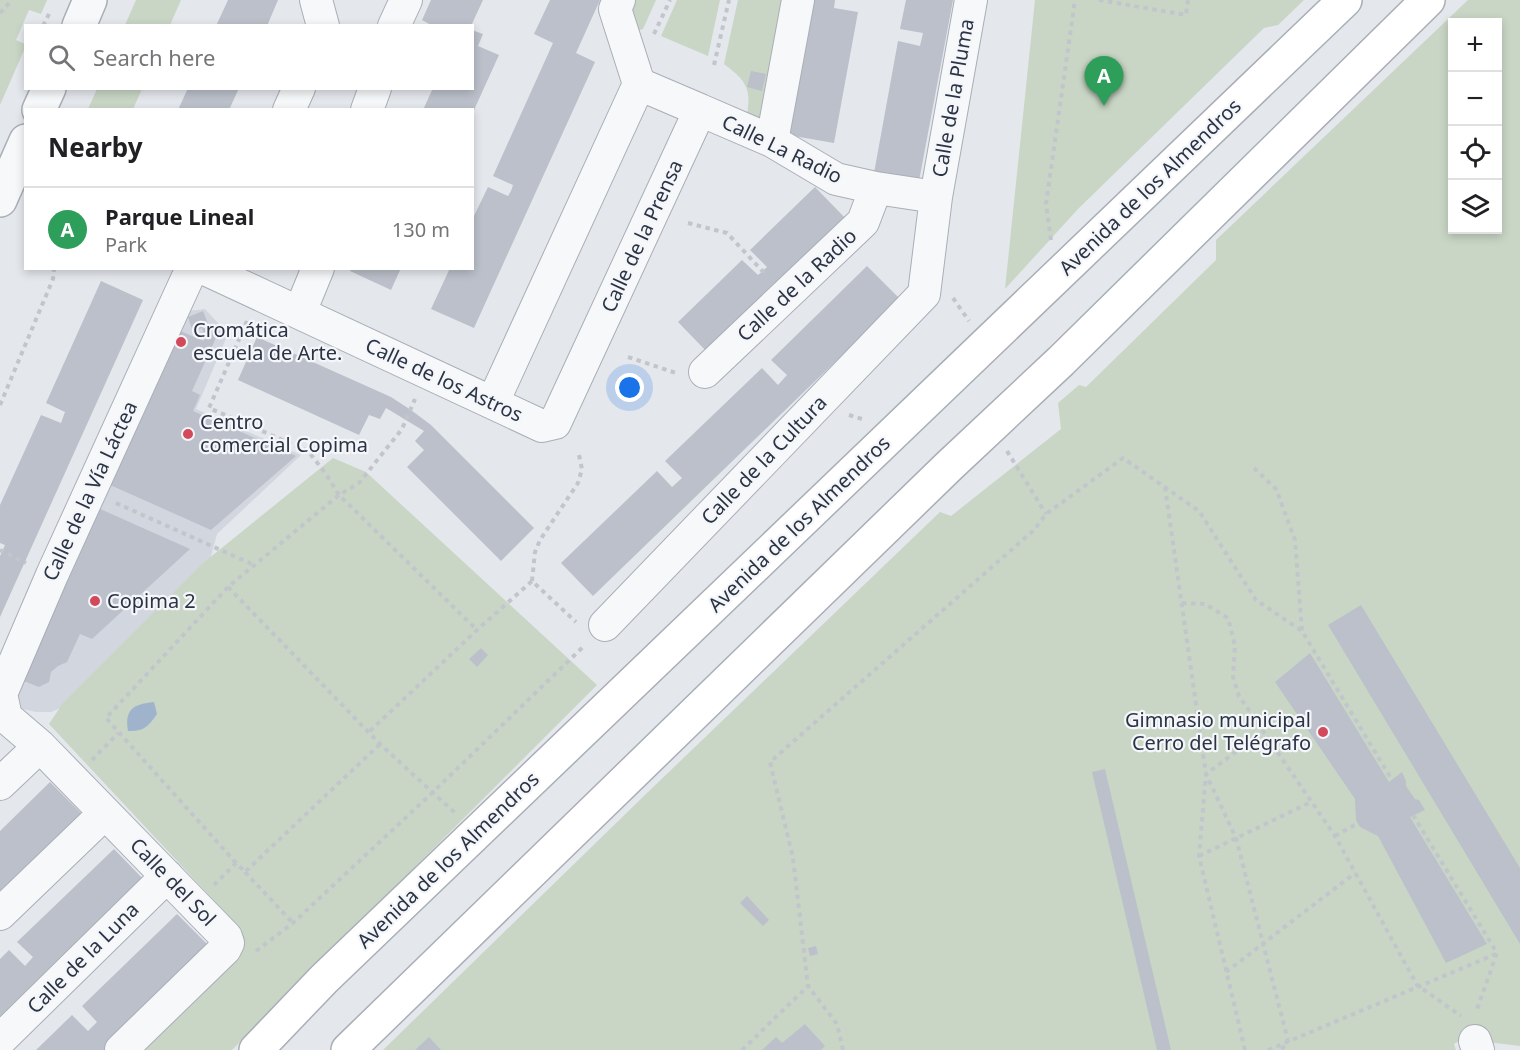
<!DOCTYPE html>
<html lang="en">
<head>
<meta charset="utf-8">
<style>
	body { margin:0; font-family:"Noto Sans",sans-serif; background:#f6f6f6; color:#202124 }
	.controls { position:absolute; right:18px; top:18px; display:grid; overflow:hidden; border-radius:0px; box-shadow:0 3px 9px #0003 }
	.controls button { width:54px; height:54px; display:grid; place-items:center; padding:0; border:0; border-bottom:2px solid #e0e0e0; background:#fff; color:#202124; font:30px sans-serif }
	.you { position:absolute; left:630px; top:388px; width:21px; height:21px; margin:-15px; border:4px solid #fff; border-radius:50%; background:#1a73e8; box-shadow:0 0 0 9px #1a73e833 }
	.badge { display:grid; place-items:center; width:39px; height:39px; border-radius:50%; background:#d1495b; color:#fff; font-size:20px; font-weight:700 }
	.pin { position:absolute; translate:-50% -50px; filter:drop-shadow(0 2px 3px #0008) }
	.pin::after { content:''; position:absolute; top:32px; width:21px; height:18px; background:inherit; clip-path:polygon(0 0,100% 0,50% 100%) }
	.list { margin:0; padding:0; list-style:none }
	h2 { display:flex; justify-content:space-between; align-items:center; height:78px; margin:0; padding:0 24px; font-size:26px }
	h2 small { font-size:20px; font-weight:400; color:#757577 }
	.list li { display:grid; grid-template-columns:39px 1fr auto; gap:18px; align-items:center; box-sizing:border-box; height:84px; padding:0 24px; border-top:2px solid #e0e0e0 }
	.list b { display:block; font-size:22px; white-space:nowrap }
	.list p { margin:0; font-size:20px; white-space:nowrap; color:#757577 }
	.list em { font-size:20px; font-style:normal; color:#757577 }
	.icon { flex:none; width:33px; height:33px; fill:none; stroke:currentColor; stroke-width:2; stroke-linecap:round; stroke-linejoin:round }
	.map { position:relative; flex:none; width:1520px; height:1050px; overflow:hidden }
	.search { position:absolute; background:#fff; box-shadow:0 3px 9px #0003; left:24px; top:24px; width:450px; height:66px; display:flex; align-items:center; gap:15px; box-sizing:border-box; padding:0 21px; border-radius:0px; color:#757577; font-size:22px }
	.panel { position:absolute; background:#fff; box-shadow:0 3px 9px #0003; left:24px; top:108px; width:450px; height:162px; border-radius:0px }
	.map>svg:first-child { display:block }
	.built { fill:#d2d6de }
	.green { fill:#c9d6c5; fill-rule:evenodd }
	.water { fill:#9fb4cc }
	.building { fill:#bbc0ca }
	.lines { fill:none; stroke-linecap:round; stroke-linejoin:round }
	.minor-casing { stroke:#a9aeb7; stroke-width:34 }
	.tertiary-casing { stroke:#a9aeb7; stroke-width:36 }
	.secondary-casing { stroke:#a9aeb7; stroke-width:36 }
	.path { stroke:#c2c5cb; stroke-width:4; stroke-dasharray:4.5 4.5; stroke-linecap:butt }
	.minor { stroke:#f7f8fa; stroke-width:32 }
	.tertiary { stroke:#f7f8fa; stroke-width:33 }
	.secondary { stroke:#fff; stroke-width:33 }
	.poi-dot { fill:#d1495b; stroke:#f4f6f9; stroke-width:2 }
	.labels { text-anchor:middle; stroke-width:4.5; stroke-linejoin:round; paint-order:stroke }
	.street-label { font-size:20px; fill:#2b3445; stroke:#f4f6f9 }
	.poi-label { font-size:20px; fill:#2b3445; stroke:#f4f6f9; text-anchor:start }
</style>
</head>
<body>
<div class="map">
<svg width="1520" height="1050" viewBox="0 0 1520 1050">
	<rect width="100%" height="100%" fill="#e4e7ec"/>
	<!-- built -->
	<path class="built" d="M205,309l23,25 -32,75 105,46 -84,79 -9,33 -141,138 -16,7h-15l-13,-3 -12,-9 169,-388z"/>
	<!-- green -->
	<path class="green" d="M0,0h47l-6,14 -12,-4 -13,30 9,4v4l-25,57z
		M136,0h45l-11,25h-45z
		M625,0h31l-13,29 -14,4z
		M677,0h43l-12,56 -47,-20z
		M738,0h52l-25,123 -19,-4c6,-29 2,-37 -22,-55z
		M1035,0h269l-26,25 -14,3 -186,181 -73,80z
		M1468,0h52v1046l-57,-7 -9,5 2,6h-1073l264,-257 293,-281 11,4 110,-87 -3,-26 21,-18 7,2 130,-127v-20zM1452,22h46v208h-46z
		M97,89v-1l45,1 -9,20h-45z
		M333,458l33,14 231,213 -365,365h-95l101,-97 5,-13 -6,-15 -188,-201 14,-21 140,-140z"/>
	<!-- water -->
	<path class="water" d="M154,702l3,12c-8,12 -14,18 -29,17 -4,-22 6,-27 26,-29z"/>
	<!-- building -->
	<path class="building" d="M228,0h50l-11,26h-51z
		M431,0h52l-12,26h-38l-11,-6z
		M550,0h50l-24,53 19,9 -121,266 -43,-19 19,-41h22v-48l16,-33 20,9 3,-5 2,-6 -20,-9 60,-133 -19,-9z
		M813,0h22l-1,8 24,4 -24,131 -46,-8z
		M906,0h47l-34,181 -45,-8 24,-132 22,5 3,-13 -23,-4z
		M472,30l11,4 -5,12 21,9 -25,55h-51l10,-22h39z
		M751,71l15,3 -4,17 -15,-4z
		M188,88h51l-10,22h-51z
		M815,187l33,34 -138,134 -32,-33 64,-62 16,15 9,-8 -17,-17z
		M867,266l33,33 -307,297 -32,-33 96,-92 15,16 10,-9 -17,-17 97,-93 16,17 9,-10 -16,-15z
		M351,268h50l-10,22 -41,-19z
		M101,281l42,19 -143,317v-61l5,-11 -5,-2v-38l41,-90 20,8 4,-11 -19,-9z
		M203,311l6,15 10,5 -27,60 8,4 -7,16 103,45 -85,74 -103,-46 70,-154 26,11 1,-4 -3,-9 -9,4 -5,-15z
		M257,337l134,60 20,13 20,15 103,103 -33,33 -94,-94 17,-17 -9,-9 9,-10 -38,-23 -6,11 -11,-4 -10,20 -121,-55z
		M98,508l92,41 -98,90 -12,-5 -13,28 -9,4 -7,6 -2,10 -10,5 -18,-7z
		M1361,605l159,263v76l-192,-319z
		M481,648l7,7 -11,12 -8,-8z
		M1310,653l79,129 13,-10 4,9v5l9,13 4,1 6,10 -15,7 77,127 -41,19 -68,-127 -18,-9 -4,-7 -1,-21 -80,-117z
		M1105,769l66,281h-14l-65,-278z
		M50,782l33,33 -83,80v-64z
		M114,849l32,33 -146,140v-63l9,-9 16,16 8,-9 -16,-15z
		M747,896l22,24 -6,6 -23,-23z
		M177,914l33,33 -106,103h-68l36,-35 16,16 9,-9 -15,-16z
		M816,946l2,8 -8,2 -2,-8z
		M805,1024l20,22 -4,4h-59l14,-13 6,6z
		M429,1037l12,13h-26z"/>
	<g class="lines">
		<defs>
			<path id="minor" d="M316,0l7,26
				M619,0l-4,9 24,75
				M394,26l12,-26
				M289,110l10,-22
				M367,110l8,-22
				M700,110l72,31 64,38 40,9 60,9
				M772,141l26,-141
				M203,268l339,158 13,-3 145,-313 -61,-26 -146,318
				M300,312l18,-44
				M705,372l158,-150 13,-34
				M605,625l319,-331 12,-97 35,-197
				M0,784l40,-38
				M0,914l105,-101
				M0,1040l167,-164
				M1475,1041l3,9
				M121,1050l104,-101 3,-6 -2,-6 -186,-191 -34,-29 -5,-23 51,-119 140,-307"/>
			<path id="tertiary" d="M79,26l11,-26
				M39,110l10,-22
				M0,200l26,-59"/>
			<path id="secondary" d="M256,1050l68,-71 1021,-979
				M348,1050l601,-584 112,-105 367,-361"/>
		</defs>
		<!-- minor casing -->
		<use href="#minor" class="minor-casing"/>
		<!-- tertiary casing -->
		<use href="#tertiary" class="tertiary-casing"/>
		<!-- secondary casing -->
		<use href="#secondary" class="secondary-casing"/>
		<!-- path -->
		<path class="path" d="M1099,0l87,15 2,-15
			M0,13l12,-13
			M43,26l7,-14
			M654,34l16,-34
			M714,65l15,-65
			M688,223l39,10 40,43
			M1051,240l-5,-36 29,-204
			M953,298l16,23
			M247,321l-38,87 99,43 18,23 13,21 138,135
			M628,357l48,16
			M0,405l53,-126 1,-11
			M849,415l16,5
			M1007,451l39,63
			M1254,468l22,21 19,51 7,91
			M1165,487l41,287 30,64 52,203 -7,9
			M116,503l138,62
			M0,550l26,13
			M532,581l3,-29 5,-12 38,-57 4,-14 -3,-14
			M228,587l152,157 75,69
			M1182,603l23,1 23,14 7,28 -2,31 6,19 96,140 82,149 44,31
			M370,731l107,-101 55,-49 44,41
			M92,760l26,-27
			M1413,815l84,138 -21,59
			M1335,836l23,-13
			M1199,856l112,-54
			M236,863l-130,-145 122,-131 111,-92 20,-12 43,-54 13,-30
			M245,872l48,51
			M214,885l22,-22 9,9 135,-128
			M256,951l37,-28 139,-130 152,-147
			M1226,972l129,-99
			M742,1050l66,-64
			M843,1050l-6,-26 -29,-38 -15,-128 -23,-96 264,-232 12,-16 77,-56 76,53 57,89 46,31 90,149
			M1245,1050l-46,-194 7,-82 57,-42
			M1268,1050l228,-96"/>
		<!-- minor -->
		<use href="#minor" class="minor"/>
		<!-- tertiary -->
		<use href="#tertiary" class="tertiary"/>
		<!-- secondary -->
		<use href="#secondary" class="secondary"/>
	</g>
	<!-- markers -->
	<g class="poi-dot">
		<circle cx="181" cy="342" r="6"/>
		<circle cx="188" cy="434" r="6"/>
		<circle cx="95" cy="601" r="6"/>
		<circle cx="1323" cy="732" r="6"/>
	</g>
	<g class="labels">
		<!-- street labels -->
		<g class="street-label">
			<text transform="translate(953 98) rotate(-80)" y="7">Calle de la Pluma</text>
			<text transform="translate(782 149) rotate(26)" y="7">Calle La Radio</text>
			<text transform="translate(1150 187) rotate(-44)" y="7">Avenida de los Almendros</text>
			<text transform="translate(642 236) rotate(-65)" y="7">Calle de la Prensa</text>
			<text transform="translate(797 285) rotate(-43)" y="7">Calle de la Radio</text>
			<text transform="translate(444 380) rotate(25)" y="7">Calle de los Astros</text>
			<text transform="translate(764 460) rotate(-46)" y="7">Calle de la Cultura</text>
			<text transform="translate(90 491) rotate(-65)" y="7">Calle de la Vía Láctea</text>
			<text transform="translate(799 524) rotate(-44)" y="7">Avenida de los Almendros</text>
			<text transform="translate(448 860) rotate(-44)" y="7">Avenida de los Almendros</text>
			<text transform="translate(173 882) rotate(46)" y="7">Calle del Sol</text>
			<text transform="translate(83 958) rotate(-45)" y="7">Calle de la Luna</text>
		</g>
		<!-- poi labels -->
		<g class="poi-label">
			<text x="193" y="337">Cromática<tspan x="193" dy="23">escuela de Arte.</tspan></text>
			<text x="200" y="429">Centro<tspan x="200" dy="23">comercial Copima</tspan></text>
			<text x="107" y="608">Copima 2</text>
			<text x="1311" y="727" text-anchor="end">Gimnasio municipal<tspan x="1311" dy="23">Cerro del Telégrafo</tspan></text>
		</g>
	</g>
</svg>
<div class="controls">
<button>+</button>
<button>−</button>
<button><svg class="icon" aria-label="locate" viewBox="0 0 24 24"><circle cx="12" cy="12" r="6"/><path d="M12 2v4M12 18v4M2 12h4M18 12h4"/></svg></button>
<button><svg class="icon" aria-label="layers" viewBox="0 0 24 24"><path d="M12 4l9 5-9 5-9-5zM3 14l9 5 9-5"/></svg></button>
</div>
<div class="you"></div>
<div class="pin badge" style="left:1104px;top:106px;background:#2e9e5b">A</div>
<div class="search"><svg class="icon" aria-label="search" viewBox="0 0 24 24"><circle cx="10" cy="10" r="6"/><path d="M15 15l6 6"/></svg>Search here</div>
<section class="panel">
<h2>Nearby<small></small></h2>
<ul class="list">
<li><span class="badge" style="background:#2e9e5b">A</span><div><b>Parque Lineal</b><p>Park</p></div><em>130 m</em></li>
</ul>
</section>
</div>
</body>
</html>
